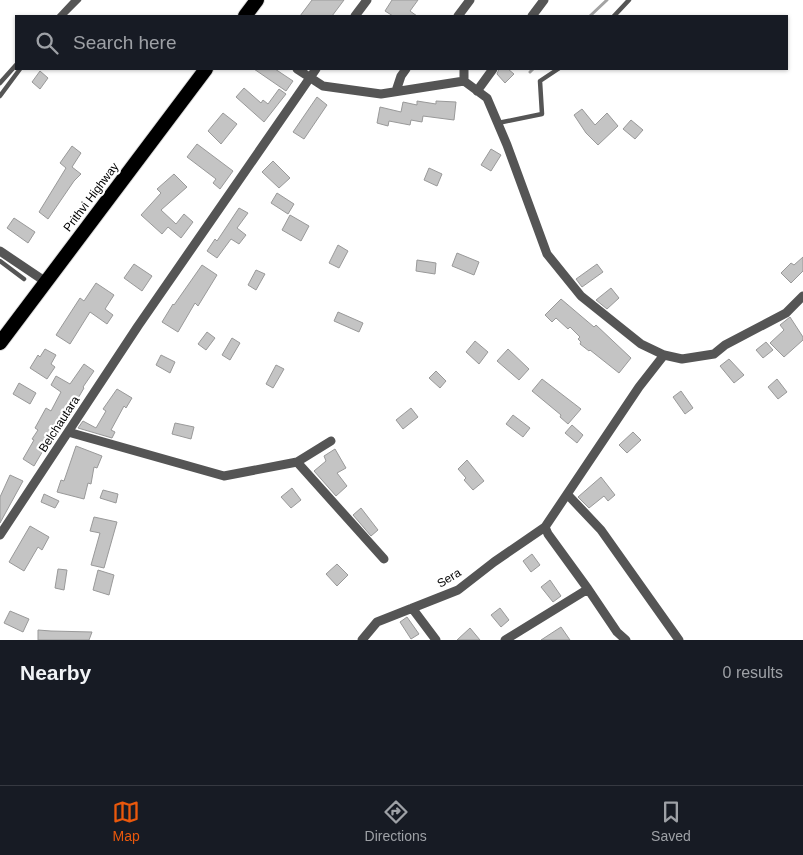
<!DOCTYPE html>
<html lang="en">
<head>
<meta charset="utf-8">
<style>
	body { margin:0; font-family:Helvetica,sans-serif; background:#242831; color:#f1f3f6 }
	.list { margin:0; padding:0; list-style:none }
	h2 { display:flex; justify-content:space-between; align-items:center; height:65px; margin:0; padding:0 20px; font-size:21px }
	h2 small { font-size:16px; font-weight:400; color:#9ea1a6 }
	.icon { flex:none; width:28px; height:28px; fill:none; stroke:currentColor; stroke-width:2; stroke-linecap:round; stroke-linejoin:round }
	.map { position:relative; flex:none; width:803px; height:640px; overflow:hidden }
	.search { position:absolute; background:#171b24; box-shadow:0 1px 4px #0004; left:15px; right:15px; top:15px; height:55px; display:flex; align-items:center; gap:12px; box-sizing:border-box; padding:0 18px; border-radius:0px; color:#9ea1a6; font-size:19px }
	.sheet { height:145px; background:#171b24 }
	nav { display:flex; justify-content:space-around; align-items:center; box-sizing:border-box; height:70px; border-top:1px solid #363941; background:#171b24; font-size:14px; color:#9ea1a6 }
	nav a { display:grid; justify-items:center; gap:2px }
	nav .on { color:#ea580c }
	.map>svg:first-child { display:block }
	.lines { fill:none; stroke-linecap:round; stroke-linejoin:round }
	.stream { stroke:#a3a3a3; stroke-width:3 }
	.building { fill:#c4c4c4; stroke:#999 }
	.trunk-casing { stroke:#dbdbdb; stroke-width:16 }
	.service { stroke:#555; stroke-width:4.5 }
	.minor { stroke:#555; stroke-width:9 }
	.trunk { stroke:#000; stroke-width:14 }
	.labels { text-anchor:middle; stroke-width:4.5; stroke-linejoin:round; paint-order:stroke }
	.street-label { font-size:12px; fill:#000; stroke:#fff }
</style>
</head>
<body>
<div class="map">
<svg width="803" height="640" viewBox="0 0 803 640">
	<rect width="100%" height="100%" fill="#fff"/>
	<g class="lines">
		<!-- stream -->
		<path class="stream" d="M590,16l17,-16
			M530,72l3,-3"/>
	</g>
	<!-- building -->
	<path class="building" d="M312,0h32l-12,16h-32z
		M392,0h26l-8,11 7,5h-24l-8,-5z
		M254,69h21l18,12 -7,10z
		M499,69h9l6,5 -9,9 -8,-9z
		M40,71l8,7 -8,11 -8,-7z
		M244,88l17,15 2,-3 5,4 11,-15 7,5 -22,28 -28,-25z
		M317,97l10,8 -23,34 -11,-7z
		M417,101l19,3v-3l20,1 -2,18 -31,-4 -1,6 -11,-2 -1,5 -21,-4 -1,5 -11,-3 3,-16 21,5 2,-10 14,3z
		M582,109l13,16 12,-12 11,13 -20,19 -12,-12 -12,-18z
		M223,113l14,11 -16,20 -13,-13z
		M631,120l12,10 -8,9 -12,-10z
		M197,144l36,27 -13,18 -7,-6 3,-4 -29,-22z
		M72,146l9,7 -9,14 9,7 -7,7 -26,38 -9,-7 27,-44 -6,-5z
		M491,149l10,6 -10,16 -10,-6z
		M273,161l17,17 -11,10 -17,-16z
		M429,168l13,6 -5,12 -13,-6z
		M174,174l13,13 -26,23 15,14 8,-10 9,8 -12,16 -13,-11 -6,7 -21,-19 20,-22 -4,-4z
		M277,193l17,11 -6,10 -17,-11z
		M239,208l9,5 -11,15 9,7 -7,9 -8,-5 -14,19 -10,-7 8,-12 2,2z
		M290,215l19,11 -8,15 -19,-11z
		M14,218l21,14 -7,11 -21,-15z
		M338,245l10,6 -9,17 -10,-5z
		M457,253l22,9 -5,13 -22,-9z
		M803,257v14l-12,12 -10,-10 10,-10 3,2z
		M417,260l19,3 -1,11 -19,-3z
		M134,264l18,12 -10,15 -18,-13z
		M597,264l6,8 -21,15 -6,-8z
		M202,265l15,10 -19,31 -3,-3 -17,29 -16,-10 11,-18 1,1z
		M256,270l9,4 -9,16 -8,-5z
		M96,283l18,12 -9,14 8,6 -6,9 -17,-12 -20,32 -14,-9 24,-37 4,3z
		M611,288l8,10 -12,11 -11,-9z
		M561,299l33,28 2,-2 35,33 -12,15 -29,-23 -1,1 -9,-7 1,-2 -3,-3 2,-2 -10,-10 -2,2 -12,-11 -4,4 -7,-7z
		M338,312l25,11 -4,9 -25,-11z
		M790,317l13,20v3l-19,17 -14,-14 14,-13 -4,-5z
		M207,332l8,6 -9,12 -8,-6z
		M232,338l8,5 -10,17 -8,-5z
		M475,341l13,11 -9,12 -13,-12z
		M766,342l7,8 -10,8 -7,-8z
		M45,349l11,6 -5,9 4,3 -8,12 -17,-11 8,-13 2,2z
		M508,349l21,20 -10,11 -22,-19z
		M161,355l14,7 -5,11 -14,-8z
		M729,359l15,16 -10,8 -14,-17z
		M84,364l10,7 -11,16 1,1 -14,24 -5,-2 -13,28 -1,-1 -17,29 -11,-7 11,-19 -2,-1 6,-9 -3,-2 11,-20 5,3 10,-19 -10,-7 5,-9 14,8z
		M276,365l8,4 -11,19 -7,-4z
		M436,371l10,10 -6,7 -11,-10z
		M542,379l39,30 -13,15 -8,-7 1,-2 -29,-24z
		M777,379l10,13 -9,7 -10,-12z
		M19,383l17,10 -6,11 -17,-10z
		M117,389l15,9 -6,10 -2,-2 -13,24 4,2 -3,6 -34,-10 5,-7 13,7 10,-17 -3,-2z
		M681,391l12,17 -8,6 -12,-17z
		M411,408l7,9 -15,12 -7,-9z
		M513,415l17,13 -7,9 -17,-13z
		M175,423l19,4 -3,12 -19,-5z
		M572,425l11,10 -6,8 -12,-10z
		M633,432l8,8 -14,13 -8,-8z
		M76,446l26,10 -5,12 -3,-1 -3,17 -3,-1 -4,16 -27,-7 4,-12 3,1z
		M335,449l11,19 -9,5 10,13 -11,10 -22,-25 12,-10 -2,-5z
		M467,460l17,21 -11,9 -9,-10 2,-2 -8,-9z
		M10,475l13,6 -23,42v-26z
		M601,477l14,18 -7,6 -4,-5 -15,12 -11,-11z
		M292,488l9,12 -10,8 -10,-11z
		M103,490l15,4 -2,9 -16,-5z
		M44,494l15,7 -4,7 -14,-6z
		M361,508l17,22 -7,6 -18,-21z
		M94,517l23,5 -13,46 -13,-3 9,-32 -10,-2z
		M30,526l19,11 -7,13 -4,-3 -14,24 -15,-9z
		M532,554l8,11 -9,7 -8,-11z
		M337,564l11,11 -11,11 -11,-12z
		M58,569l9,1 -3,20 -9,-2z
		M98,570l16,5 -5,20 -16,-5z
		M550,580l11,16 -8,6 -12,-15z
		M500,608l9,12 -8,7 -10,-12z
		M10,611l19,8 -6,13 -19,-9z
		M407,617l12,17 -8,5 -11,-17z
		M561,627l9,13h-29z
		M470,628l10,12h-23z
		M38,630l13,1 41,1 -3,8h-51z"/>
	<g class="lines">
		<defs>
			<path id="trunk" d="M245,16l12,-16
				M0,343l206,-274"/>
		</defs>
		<!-- trunk casing -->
		<use href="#trunk" class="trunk-casing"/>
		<!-- service -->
		<path class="service" d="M59,16l15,-16
			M63,16l16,-16
			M614,16l15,-16
			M0,83l16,-18
			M0,96l20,-27
			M498,123l44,-9 -2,-33 18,-12
			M0,261l24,18"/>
		<!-- minor -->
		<path class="minor" d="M355,16l12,-16
			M458,16l12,-16
			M532,16l12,-16
			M297,69l26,17 58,8 83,-13 23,17 20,47 40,109 34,42 60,48 23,11 18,4 32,-5 11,-9 61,-32 17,-17
			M464,69v12
			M396,91l5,-15 5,-7
			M477,91l16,-22
			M0,251l46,31
			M68,432l156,44 73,-14 34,-21
			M297,462l87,97
			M567,494l34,36 78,110
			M0,535l138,-209 178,-257
			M588,589l29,43 9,8
			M412,608l24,32
			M362,640l15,-18 81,-32 36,-28 51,-35 94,-140 25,-32
			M505,640l83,-51 -40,-55 -3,-7"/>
		<!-- trunk -->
		<use href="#trunk" class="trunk"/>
	</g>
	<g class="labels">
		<!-- street labels -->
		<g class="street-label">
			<text transform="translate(91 197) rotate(-53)" y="4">Prithvi Highway</text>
			<text transform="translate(59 424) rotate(-57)" y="4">Belchautara</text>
			<text transform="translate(449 578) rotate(-31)" y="4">Sera</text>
		</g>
	</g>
</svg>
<div class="search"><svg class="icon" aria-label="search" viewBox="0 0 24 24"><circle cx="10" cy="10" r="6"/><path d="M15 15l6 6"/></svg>Search here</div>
</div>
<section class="sheet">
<h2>Nearby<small>0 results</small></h2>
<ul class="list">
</ul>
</section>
<nav>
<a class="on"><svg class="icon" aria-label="map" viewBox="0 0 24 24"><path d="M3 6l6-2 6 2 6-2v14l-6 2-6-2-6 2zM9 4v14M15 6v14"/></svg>Map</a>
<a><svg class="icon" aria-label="directions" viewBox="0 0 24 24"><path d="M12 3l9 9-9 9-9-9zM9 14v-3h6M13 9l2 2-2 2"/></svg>Directions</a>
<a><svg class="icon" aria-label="saved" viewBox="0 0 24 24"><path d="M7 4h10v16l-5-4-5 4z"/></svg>Saved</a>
</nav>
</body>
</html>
